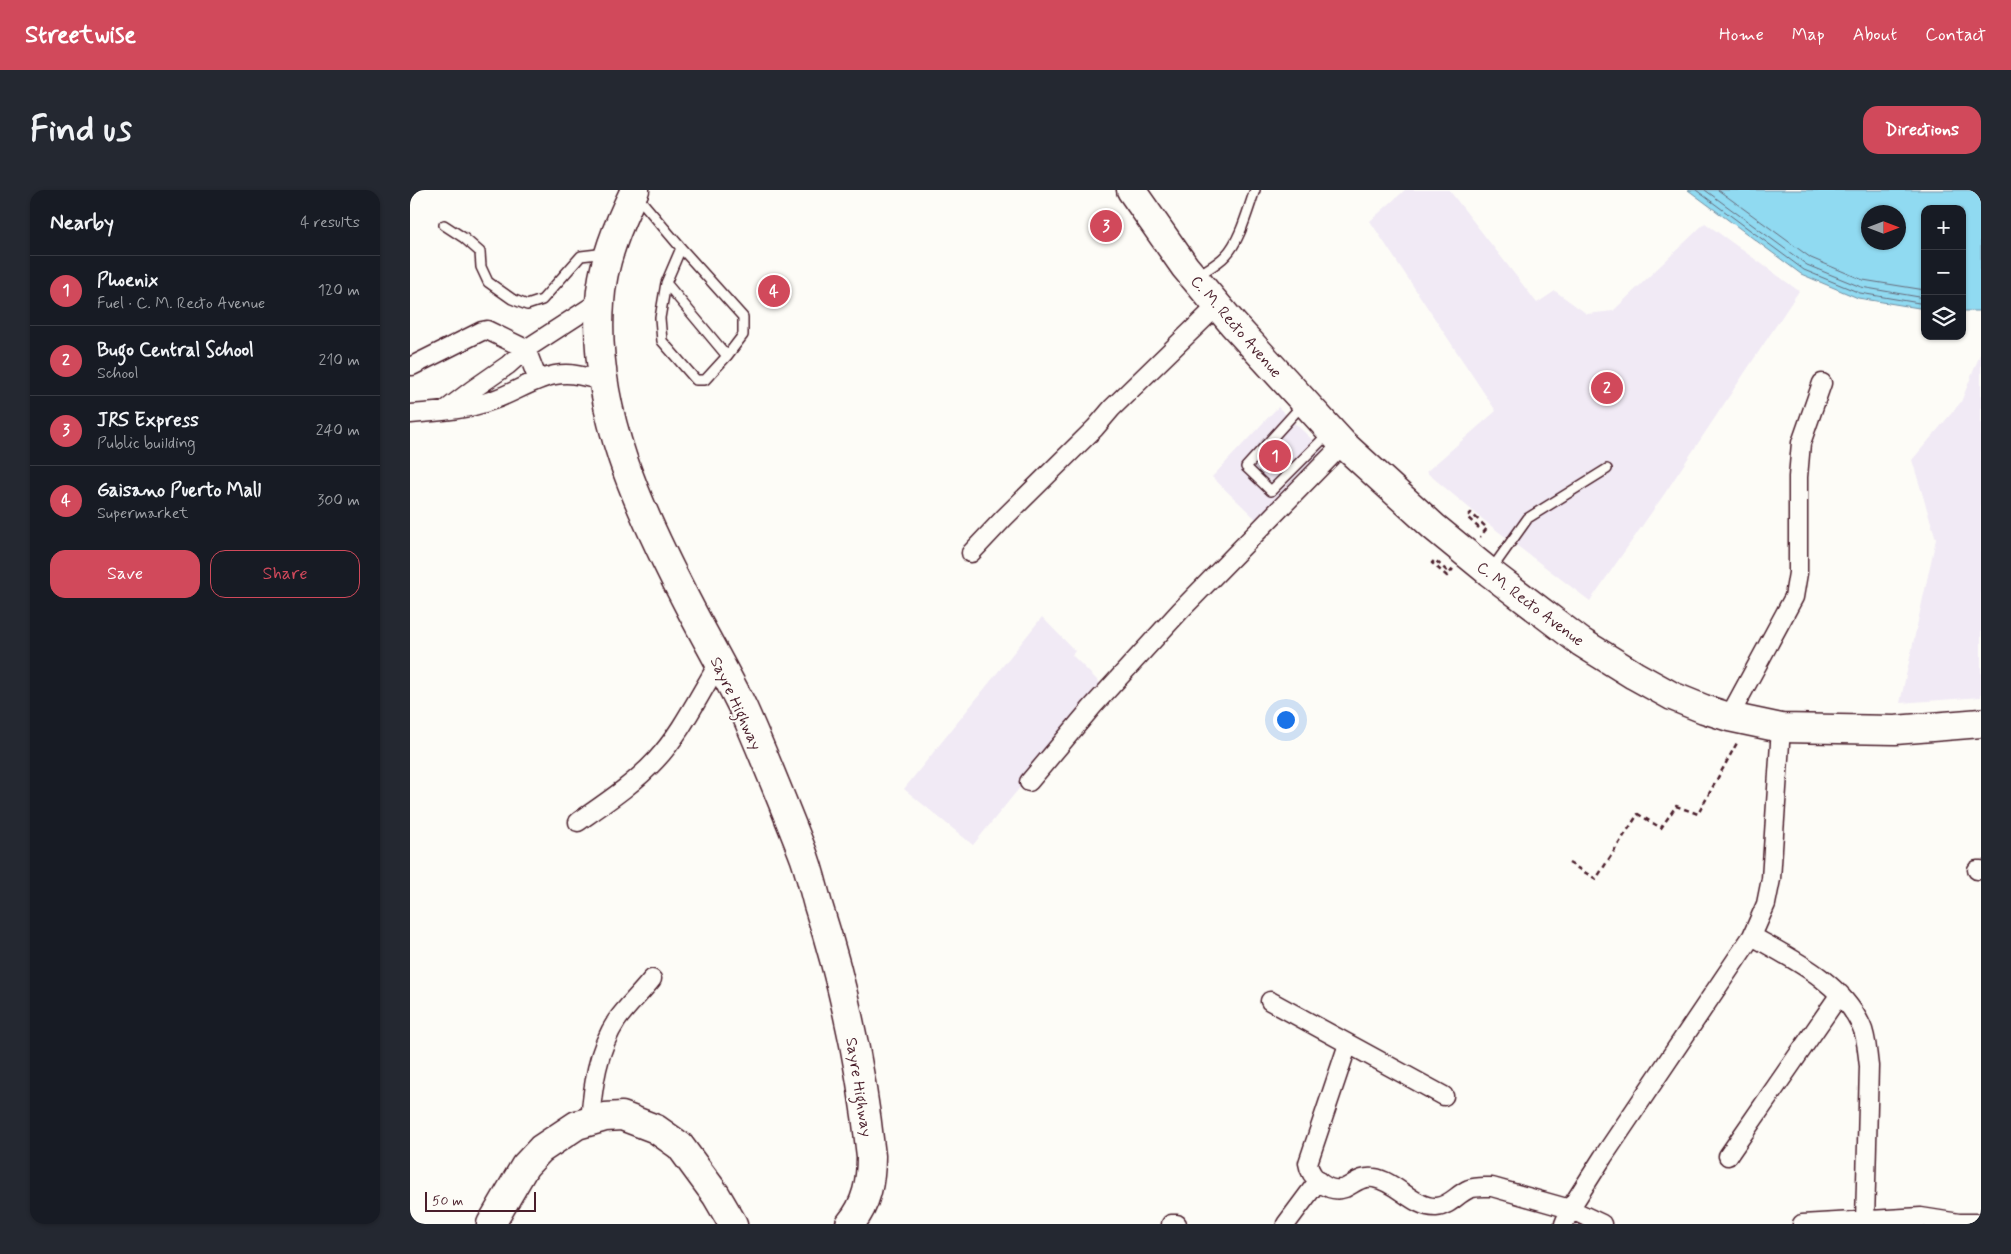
<!DOCTYPE html>
<html lang="en">
<head>
<meta charset="utf-8">
<style>
	body { margin:0; font-family:Mynerve,sans-serif; background:#242831; color:#f1f3f6 }
	.controls { position:absolute; right:15px; top:15px; display:grid; overflow:hidden; border-radius:10px; box-shadow:0 1px 4px #0004 }
	.controls button { width:45px; height:45px; display:grid; place-items:center; padding:0; border:0; border-bottom:1px solid #363941; background:#171b24; color:#f1f3f6; font:25px sans-serif }
	.compass { position:absolute; left:1451px; top:15px; width:45px; height:45px; border-radius:50%; background:#171b24; box-shadow:0 1px 4px #0004; rotate:90deg }
	.scale { position:absolute; left:15px; bottom:12px; width:111px; box-sizing:border-box; padding-left:5px; border:2px solid #4a1f2b; border-top:0; font-size:14px; line-height:18px; white-space:nowrap; color:#4a1f2b; -webkit-text-stroke:4px #fdfcf7; paint-order:stroke }
	.you { position:absolute; left:875px; top:529px; width:18px; height:18px; margin:-12px; border:4px solid #fff; border-radius:50%; background:#1a73e8; box-shadow:0 0 0 8px #1a73e833 }
	.badge { display:grid; place-items:center; width:32px; height:32px; border-radius:50%; background:#d1495b; color:#fff; font-size:16px; font-weight:700 }
	.pin { position:absolute; translate:-50% -50%; border:2px solid #fff; box-shadow:0 1px 5px #0006 }
	.list { margin:0; padding:0; list-style:none }
	h2 { display:flex; justify-content:space-between; align-items:center; height:65px; margin:0; padding:0 20px; font-size:21px }
	h2 small { font-size:16px; font-weight:400; color:#9ea1a6 }
	.list li { display:grid; grid-template-columns:32px 1fr auto; gap:15px; align-items:center; box-sizing:border-box; height:70px; padding:0 20px; border-top:1px solid #363941 }
	.list b { display:block; font-size:19px; white-space:nowrap }
	.list p { margin:0; font-size:16px; white-space:nowrap; color:#9ea1a6 }
	.list em { font-size:16px; font-style:normal; color:#9ea1a6 }
	.actions { display:flex; gap:10px; padding:15px 20px }
	.actions a { flex:1; padding:11px 0; border:1px solid #d1495b; border-radius:15px; text-align:center; font-size:18px; color:#d1495b }
	.actions .main { background:#d1495b; color:#fff }
	.icon { flex:none; width:28px; height:28px; fill:none; stroke:currentColor; stroke-width:2; stroke-linecap:round; stroke-linejoin:round }
	.map { position:relative; flex:none; width:1571px; height:1034px; overflow:hidden; border-radius:15px }
	header { display:flex; align-items:center; gap:30px; box-sizing:border-box; height:70px; padding:0 25px; background:#d1495b; color:#fff }
	header strong { font-size:24px }
	nav { display:flex; gap:28px; margin-inline-start:auto; font-size:18px }
	.intro { display:flex; align-items:center; justify-content:space-between; box-sizing:border-box; height:120px; padding:0 30px }
	h1 { margin:0; font-size:35px }
	.button { padding:12px 22px; border-radius:15px; background:#d1495b; color:#fff; font-size:18px; font-weight:700 }
	main { display:flex; gap:30px; padding:0 30px }
	aside { flex:1; background:#171b24; border-radius:15px; box-shadow:0 1px 4px #0004 }
	.map>svg:first-child { display:block }
	.built { fill:#f1eaf5 }
	.water { fill:#90daf1; stroke:#748fa2; fill-rule:evenodd }
	.lines { fill:none; stroke-linecap:round; stroke-linejoin:round }
	.shore { stroke:#666a7a; stroke-width:1 }
	.lane-casing { stroke:#4a1f2b; stroke-width:12 }
	.street-casing { stroke:#4a1f2b; stroke-width:21 }
	.highway-casing { stroke:#4a1f2b; stroke-width:31 }
	.path { stroke:#4a1f2b; stroke-width:2.5; stroke-dasharray:5 4; stroke-linecap:butt }
	.lane { stroke:#fdfcf7; stroke-width:9 }
	.street { stroke:#fdfcf7; stroke-width:18 }
	.highway { stroke:#fdfcf7; stroke-width:28 }
	.labels { text-anchor:middle; stroke-width:4; stroke-linejoin:round; paint-order:stroke }
	.street-label { font-size:16px; fill:#4a1f2b; stroke:#fdfcf7 }
</style>
</head>
<body>
<header>
<strong>Streetwise</strong>
<nav><a>Home</a><a>Map</a><a>About</a><a>Contact</a></nav>
</header>
<div class="intro"><h1>Find us</h1><a class="button">Directions</a></div>
<main>
<aside>
<h2>Nearby<small>4 results</small></h2>
<ul class="list">
<li><span class="badge">1</span><div><b>Phoenix</b><p>Fuel · C. M. Recto Avenue</p></div><em>120 m</em></li>
<li><span class="badge">2</span><div><b>Bugo Central School</b><p>School</p></div><em>210 m</em></li>
<li><span class="badge">3</span><div><b>JRS Express</b><p>Public building</p></div><em>240 m</em></li>
<li><span class="badge">4</span><div><b>Gaisano Puerto Mall</b><p>Supermarket</p></div><em>300 m</em></li>
</ul>
<div class="actions"><a class="main">Save</a><a>Share</a></div>
</aside>
<div class="map">
<svg width="1571" height="1034" viewBox="0 0 1571 1034">
	<rect width="100%" height="100%" fill="#fdfcf7"/>
	<filter id="ink" filterUnits="userSpaceOnUse"><feTurbulence type="fractalNoise" baseFrequency=".02" numOctaves="2"/><feDisplacementMap in="SourceGraphic" scale="10" xChannelSelector="R" yChannelSelector="G"/><feConvolveMatrix kernelMatrix="1 2 1 2 8 2 1 2 1" color-interpolation-filters="sRGB"/></filter>
	<g filter="url(#ink)">
		<!-- built -->
		<path class="built" d="M995,0h44l88,113 18,-12 32,23 26,-3 92,-88 94,68 -134,202 -75,108 -99,-75 -65,-54 70,-61 -126,-190z
			M1571,162v345l-81,6 36,-164 -24,-79 49,-58z
			M868,217l46,44 -66,70 -46,-44z
			M632,427l33,34 -3,4 31,31 -130,159 -69,-56z"/>
		<!-- water -->
		<path class="water" d="M1278,0h293v121h-19v-102h-37v100l-67,-11 -57,-24zM1458,22h30v30h-30z"/>
		<g class="lines">
			<!-- shore -->
			<path class="shore" d="M1286,0l108,80 56,23 65,11
				M1295,0l102,75 54,22 64,11
				M1308,0l93,68 52,22 62,10"/>
			<defs>
				<path id="lane" d="M227,6l44,52
					M34,35l20,13 16,14 1,15 7,15 24,17 15,6 15,-5 39,-44 25,-3
					M271,58l62,69v18l-16,21 -22,24h-9l-34,-39 -2,-23 6,-35z
					M787,86c10,-7 21,-12 29,-21 14,-14 22,-46 29,-65
					M256,93l61,73
					M893,214l-57,63 25,24 58,-58
					M1081,380l37,-52 79,-49"/>
				<path id="street" d="M2,176l70,-35 5,-1 39,19 12,31
					M37,219l25,-19 36,-25 18,-16 74,-48
					M0,224c28,-2 57,-4 83,-14 24,-8 47,-26 73,-26 12,0 25,4 37,7
					M561,363l33,-35 91,-90 17,-20 106,-103
					M1319,527l65,-120 4,-24v-96l3,-34 21,-60
					M619,592l64,-76 87,-95 163,-167
					M168,632c27,-19 56,-38 78,-62 26,-28 43,-65 63,-97
					M1567,680h4
					M1342,746c40,23 88,45 109,89 6,12 6,27 8,41l-4,155
					M860,811l174,95
					M938,854l-40,119c2,15 21,31 37,25 10,-5 17,-12 29,-10 22,3 40,30 62,29 14,-1 21,-13 33,-18 8,-3 16,-2 23,-2l78,22 32,15
					M180,930c3,-34 7,-70 27,-100 10,-14 24,-27 35,-41
					M1318,966l112,-162
					M761,1034h6
					M876,1034l32,-43
					M1154,1034l6,-15 33,-52 149,-221 14,-32 5,-25 10,-151
					M1392,1034l119,-7 38,6h22"/>
				<path id="highway" d="M225,0c-17,35 -33,73 -35,112 -8,108 39,208 88,302 18,35 38,69 55,104 21,47 40,95 59,143 7,17 11,36 16,54 26,81 44,166 53,251 0,25 -4,48 -21,68
					M721,0l54,77 48,57 110,120 91,83 55,45 92,70 53,33 38,21 32,13 25,8 52,11 114,2 86,-7
					M81,1034l34,-58 16,-17 36,-24 28,-8 17,-1 34,13 24,17 36,49 17,29"/>
			</defs>
			<!-- lane casing -->
			<use href="#lane" class="lane-casing"/>
			<!-- street casing -->
			<use href="#street" class="street-casing"/>
			<!-- highway casing -->
			<use href="#highway" class="highway-casing"/>
			<!-- path -->
			<path class="path" d="M1069,338l-12,-11 4,-4 16,15 -7,9
				M1037,381l-12,-11 -3,3 15,13 6,-7
				M1159,673l27,16 42,-65 23,14 15,-22 22,8 40,-73"/>
			<!-- lane -->
			<use href="#lane" class="lane"/>
			<!-- street -->
			<use href="#street" class="street"/>
			<!-- highway -->
			<use href="#highway" class="highway"/>
		</g>
	</g>
	<g class="labels">
		<!-- street labels -->
		<g class="street-label">
			<text transform="translate(827 136) rotate(49)" y="6">C. M. Recto Avenue</text>
			<text transform="translate(1121 413) rotate(37)" y="6">C. M. Recto Avenue</text>
			<text transform="translate(327 513) rotate(65)" y="6">Sayre Highway</text>
			<text transform="translate(450 897) rotate(81)" y="6">Sayre Highway</text>
		</g>
	</g>
</svg>
<div class="controls">
<button>+</button>
<button>−</button>
<button><svg class="icon" aria-label="layers" viewBox="0 0 24 24"><path d="M12 4l9 5-9 5-9-5zM3 14l9 5 9-5"/></svg></button>
</div>
<svg class="compass" viewBox="-18 -18 36 36"><path d="M0-13l5 13h-10z" fill="#e53935"/><path d="M0 13l5-13h-10z" fill="#9ea1a6"/></svg>
<div class="scale">50 m</div>
<div class="you"></div>
<div class="pin badge" style="left:865px;top:266px">1</div>
<div class="pin badge" style="left:1197px;top:198px">2</div>
<div class="pin badge" style="left:696px;top:36px">3</div>
<div class="pin badge" style="left:364px;top:101px">4</div>
</div>
</main>
</body>
</html>
